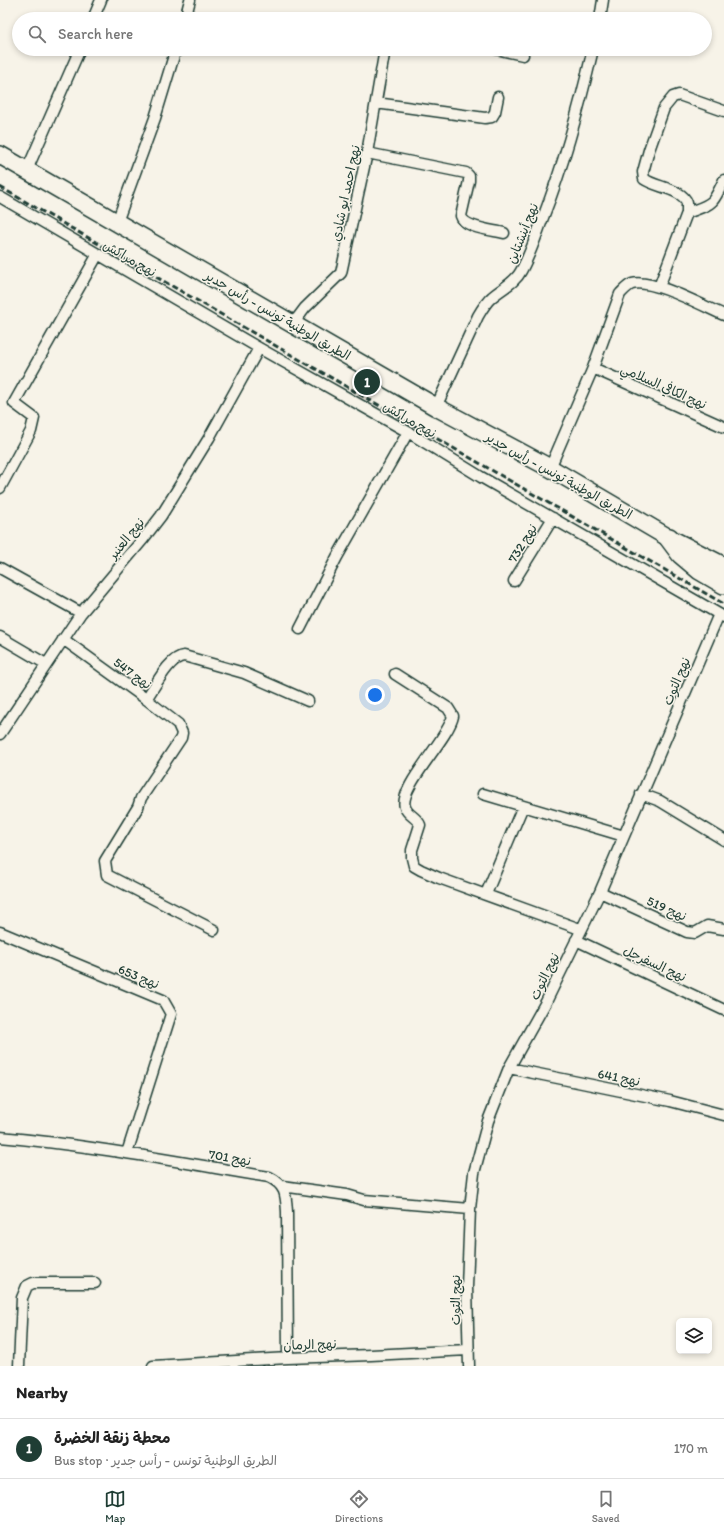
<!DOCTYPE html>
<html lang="en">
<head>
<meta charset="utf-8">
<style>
	body { margin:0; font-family:Itim,"Playpen Sans Arabic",sans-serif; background:#f6f6f6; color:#222 }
	.controls { position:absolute; right:12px; bottom:12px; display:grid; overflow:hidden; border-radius:6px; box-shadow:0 2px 6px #0003 }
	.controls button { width:36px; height:36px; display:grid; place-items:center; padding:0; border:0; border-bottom:1px solid #e0e0e0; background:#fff; color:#222; font:20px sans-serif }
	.you { position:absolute; left:375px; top:695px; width:14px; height:14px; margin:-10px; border:3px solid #fff; border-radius:50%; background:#1a73e8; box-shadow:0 0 0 6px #1a73e833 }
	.badge { display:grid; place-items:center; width:26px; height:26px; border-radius:50%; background:#1f3d34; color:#fff; font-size:13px; font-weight:700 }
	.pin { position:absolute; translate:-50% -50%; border:2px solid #fff; box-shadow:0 1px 4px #0006 }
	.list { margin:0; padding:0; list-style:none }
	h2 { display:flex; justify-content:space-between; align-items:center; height:52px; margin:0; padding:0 16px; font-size:17px }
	h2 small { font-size:13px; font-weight:400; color:#767676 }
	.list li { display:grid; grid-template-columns:26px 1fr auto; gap:12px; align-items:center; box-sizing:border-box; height:60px; padding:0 16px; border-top:1px solid #e0e0e0 }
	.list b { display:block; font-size:15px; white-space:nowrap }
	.list p { margin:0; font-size:13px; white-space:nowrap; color:#767676 }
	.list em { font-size:13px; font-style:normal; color:#767676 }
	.icon { flex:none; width:22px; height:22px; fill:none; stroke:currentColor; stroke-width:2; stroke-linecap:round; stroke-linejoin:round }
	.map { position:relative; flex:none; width:724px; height:1366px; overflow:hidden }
	.search { position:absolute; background:#fff; box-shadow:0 2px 6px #0003; left:12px; right:12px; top:12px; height:44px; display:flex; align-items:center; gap:10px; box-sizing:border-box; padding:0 14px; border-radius:22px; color:#767676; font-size:15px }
	.sheet { height:112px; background:#fff }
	nav { display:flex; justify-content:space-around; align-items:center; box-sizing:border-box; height:56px; border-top:1px solid #e0e0e0; background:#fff; font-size:11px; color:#767676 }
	nav a { display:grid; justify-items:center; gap:2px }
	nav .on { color:#1f3d34 }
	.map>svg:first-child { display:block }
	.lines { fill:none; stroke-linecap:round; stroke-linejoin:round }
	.street-casing { stroke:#1f3d34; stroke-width:13 }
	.primary-casing { stroke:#1f3d34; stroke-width:20 }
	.highway-casing { stroke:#1f3d34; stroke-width:22 }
	.street { stroke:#f7f3e8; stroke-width:10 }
	.primary { stroke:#f7f3e8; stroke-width:17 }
	.highway { stroke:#f7f3e8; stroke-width:19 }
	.rail { stroke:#1f3d34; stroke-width:3; stroke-dasharray:6 3; stroke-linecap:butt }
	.labels { text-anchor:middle; stroke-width:3; stroke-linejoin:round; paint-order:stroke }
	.street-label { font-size:13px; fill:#1f3d34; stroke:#f7f3e8 }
</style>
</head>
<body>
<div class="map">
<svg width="724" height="1366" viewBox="0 0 724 1366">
	<rect width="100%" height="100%" fill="#f7f3e8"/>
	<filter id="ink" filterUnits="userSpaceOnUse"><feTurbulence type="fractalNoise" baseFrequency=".025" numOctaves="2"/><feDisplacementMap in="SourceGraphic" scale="8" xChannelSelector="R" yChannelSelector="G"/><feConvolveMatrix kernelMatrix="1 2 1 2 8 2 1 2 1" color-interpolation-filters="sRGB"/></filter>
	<g filter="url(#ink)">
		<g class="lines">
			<defs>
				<path id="street" d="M93,19l8,-19
					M185,19l5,-19
					M600,19l3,-19
					M496,49l27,6
					M376,103l109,15 7,-1 3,-5 3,-15
					M367,153l99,20 3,3v5l-8,35c3,12 31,14 43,17
					M27,170l53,-121
					M0,197l259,151 149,84 73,45 243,140
					M687,213c26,-10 25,-7 37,-33
					M117,222l38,-104 21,-69
					M659,287l28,-74c0,-3 0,-7 0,-10 -4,-14 -32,-16 -43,-24l-1,-7 6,-22 15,-42 9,-11 6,-2 45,16
					M293,324l12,-16 36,-35 26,-120 18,-104
					M593,368l131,59
					M436,407l42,-91c4,-7 8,-14 14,-19 10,-9 23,-14 29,-26 10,-18 16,-38 23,-56 21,-54 36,-110 49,-166
					M550,468l43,-100 27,-74c4,-4 7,-8 12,-10 20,-6 73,23 92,31
					M0,488l31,-57 3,-13 -20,-15 84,-149
					M0,568l81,45
					M514,581l39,-63
					M300,629l37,-72 71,-125
					M0,637l46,27
					M63,639l83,60 32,25 4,9 -1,5 -40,60 -3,9 -33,54 2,14 107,55
					M395,674l53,34 5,8c-4,22 -55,72 -48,91 2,8 12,10 15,18l-8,25v8l2,8 7,4 18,8 141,51
					M146,699c9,-12 23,-42 38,-43l60,17 64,28
					M0,734l81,-121 63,-75 17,-22 48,-78 50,-90
					M483,794l141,42
					M641,794l19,7 64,39
					M600,892l87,40 8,1 12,-7 17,3
					M486,894l37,-88
					M0,932l163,68 8,14 -44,139
					M576,940l148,70
					M509,1068l161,33 54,14
					M0,1137c90,8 179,25 269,40 17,8 17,18 18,35l1,146
					M282,1186l65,9 17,5 106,9
					M19,1366l3,-68 5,-12 6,-3h62
					M153,1366l135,-8 83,-3 97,-5
					M469,1366l-2,-79 3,-78 4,-36 14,-52 21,-53 37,-66 54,-110 119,-278"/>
				<path id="primary" d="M0,155l436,252 114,61 119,70 55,28"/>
				<path id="highway" d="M669,538l12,16 19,16 24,14"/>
			</defs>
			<!-- street casing -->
			<use href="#street" class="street-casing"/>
			<!-- primary casing -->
			<use href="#primary" class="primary-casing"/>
			<!-- highway casing -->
			<use href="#highway" class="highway-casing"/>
			<!-- street -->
			<use href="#street" class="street"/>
			<!-- primary -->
			<use href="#primary" class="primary"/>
			<!-- highway -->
			<use href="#highway" class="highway"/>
			<!-- rail -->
			<path class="rail" d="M0,187l724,417"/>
		</g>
	</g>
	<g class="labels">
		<!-- street labels -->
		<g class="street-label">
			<text transform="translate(345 193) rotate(-78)" y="5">نهج احمد ابو شادي</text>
			<text transform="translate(522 233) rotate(-68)" y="5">نهج أينشتاين</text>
			<text transform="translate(130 258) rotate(30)" y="5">نهج مراكش</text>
			<text transform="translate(278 315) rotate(30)" y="5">الطريق الوطنية تونس - رأس جدير</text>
			<text transform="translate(664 386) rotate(24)" y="5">نهج الكافي السلامي</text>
			<text transform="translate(410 419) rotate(30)" y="5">نهج مراكش</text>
			<text transform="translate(559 475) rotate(29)" y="5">الطريق الوطنية تونس - رأس جدير</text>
			<text transform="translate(126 538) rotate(-51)" y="5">نهج العنبر</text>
			<text transform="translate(522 543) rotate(-58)" y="5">نهج 732</text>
			<text transform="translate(133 673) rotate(36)" y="5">نهج 547</text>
			<text transform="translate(676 681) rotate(-67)" y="5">نهج التوت</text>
			<text transform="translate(667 908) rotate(24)" y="5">نهج 519</text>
			<text transform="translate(655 963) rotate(25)" y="5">نهج السفرجل</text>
			<text transform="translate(139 976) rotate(23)" y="5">نهج 653</text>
			<text transform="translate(544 976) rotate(-64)" y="5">نهج التوت</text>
			<text transform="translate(619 1077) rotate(11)" y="5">نهج 641</text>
			<text transform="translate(230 1157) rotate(10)" y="5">نهج 701</text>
			<text transform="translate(455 1300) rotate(-90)" y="5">نهج التوت</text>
			<text transform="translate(310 1344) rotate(-2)" y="5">نهج الرمان</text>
		</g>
	</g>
</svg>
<div class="controls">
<button><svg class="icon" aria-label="layers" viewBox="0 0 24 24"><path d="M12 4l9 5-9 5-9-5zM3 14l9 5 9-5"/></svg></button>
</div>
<div class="you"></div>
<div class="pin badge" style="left:367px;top:382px">1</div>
<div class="search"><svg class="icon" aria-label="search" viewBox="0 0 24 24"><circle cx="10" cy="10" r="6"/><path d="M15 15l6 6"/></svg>Search here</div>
</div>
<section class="sheet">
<h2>Nearby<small></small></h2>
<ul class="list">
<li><span class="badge">1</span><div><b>محطة زنقة الخضرة</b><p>Bus stop · الطريق الوطنية تونس - رأس جدير</p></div><em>170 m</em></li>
</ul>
</section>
<nav>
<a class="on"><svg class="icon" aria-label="map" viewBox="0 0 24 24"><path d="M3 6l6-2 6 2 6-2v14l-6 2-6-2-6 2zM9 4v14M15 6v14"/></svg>Map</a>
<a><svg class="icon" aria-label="directions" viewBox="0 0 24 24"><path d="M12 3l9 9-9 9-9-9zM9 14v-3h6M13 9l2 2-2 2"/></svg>Directions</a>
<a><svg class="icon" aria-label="saved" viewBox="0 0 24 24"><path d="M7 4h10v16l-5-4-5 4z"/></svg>Saved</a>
</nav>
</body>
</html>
